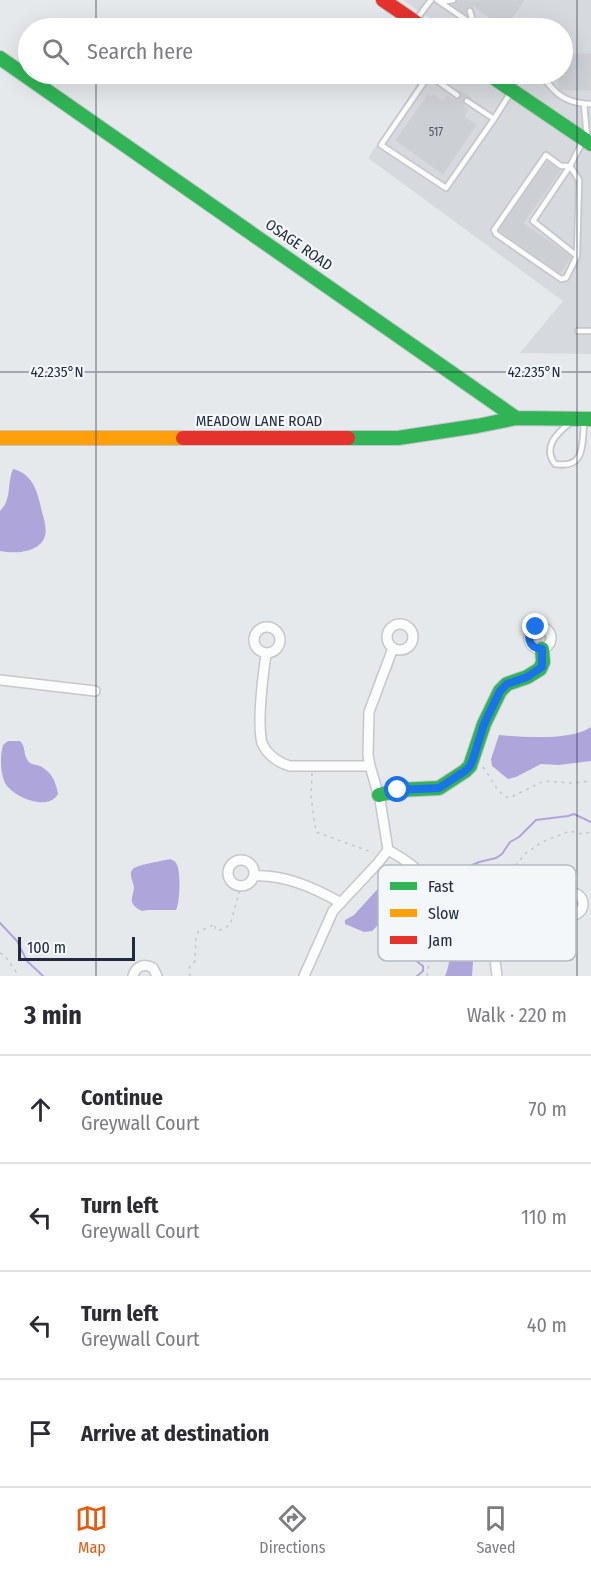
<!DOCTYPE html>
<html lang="en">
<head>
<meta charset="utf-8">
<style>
	body { margin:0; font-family:"Fira Sans Condensed",sans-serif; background:#f2f2f3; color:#2b2b33 }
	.scale { position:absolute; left:18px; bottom:15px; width:117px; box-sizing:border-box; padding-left:6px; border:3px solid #222a40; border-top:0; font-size:16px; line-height:21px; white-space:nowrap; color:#222a40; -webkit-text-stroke:4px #f4f7fa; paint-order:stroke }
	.stop { position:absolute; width:18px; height:18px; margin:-14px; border:4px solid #1a73e8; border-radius:50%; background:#fff }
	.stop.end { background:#1a73e8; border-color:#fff; box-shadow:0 2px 6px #0008 }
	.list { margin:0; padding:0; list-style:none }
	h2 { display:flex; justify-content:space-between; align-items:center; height:78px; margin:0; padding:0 24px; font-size:26px }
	h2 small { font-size:20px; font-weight:400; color:#7c7c81 }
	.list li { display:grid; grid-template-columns:39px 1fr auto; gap:18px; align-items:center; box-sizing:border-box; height:108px; padding:0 24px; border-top:2px solid #e1e1e2 }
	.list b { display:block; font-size:22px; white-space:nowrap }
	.list p { margin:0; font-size:20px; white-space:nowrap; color:#7c7c81 }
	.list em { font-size:20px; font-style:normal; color:#7c7c81 }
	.icon { flex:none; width:33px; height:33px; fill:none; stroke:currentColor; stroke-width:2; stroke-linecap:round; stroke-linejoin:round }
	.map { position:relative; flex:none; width:591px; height:976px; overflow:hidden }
	.search { position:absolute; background:#fff; box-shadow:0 6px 24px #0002; left:18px; right:18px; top:18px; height:66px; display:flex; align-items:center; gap:15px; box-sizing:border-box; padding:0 21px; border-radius:33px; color:#7c7c81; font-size:22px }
	.sheet { height:510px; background:#fff }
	nav { display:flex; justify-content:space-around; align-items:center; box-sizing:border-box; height:84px; border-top:2px solid #e1e1e2; background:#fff; font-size:16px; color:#7c7c81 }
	nav a { display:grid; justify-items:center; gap:3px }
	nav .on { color:#ea580c }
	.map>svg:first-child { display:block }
	.built { fill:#d6dadf }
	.water { fill:#aea6db }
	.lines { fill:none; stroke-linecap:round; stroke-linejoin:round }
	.stream { stroke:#aea6db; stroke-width:2 }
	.building { fill:#cccfd3; stroke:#cfd1d5; stroke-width:1.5 }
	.lane-casing { stroke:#c5c7cb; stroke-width:8 }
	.street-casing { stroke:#c5c7cb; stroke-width:12 }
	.fast-casing { stroke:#c1c5c9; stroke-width:16 }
	.slow-casing { stroke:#c1c5c9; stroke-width:16 }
	.jam-casing { stroke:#c1c5c9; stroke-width:16 }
	.path { stroke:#c4c7ce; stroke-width:1.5; stroke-dasharray:3 4.5; stroke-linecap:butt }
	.lane { stroke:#fbfcfc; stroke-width:4.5 }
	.street { stroke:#fbfcfc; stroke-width:9 }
	.fast { stroke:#30b455; stroke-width:14 }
	.slow { stroke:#ff9f0a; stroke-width:14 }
	.jam { stroke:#e5322d; stroke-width:14 }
	.street-bridge-casing { stroke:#c5c7cb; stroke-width:12; stroke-linecap:butt }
	.street-bridge { stroke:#fbfcfc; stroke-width:9 }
	.route { stroke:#1a73e8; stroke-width:8 }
	.ticks { fill:none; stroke:#222a40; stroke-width:1.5; stroke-opacity:0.45 }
	.labels { text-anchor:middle; stroke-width:4.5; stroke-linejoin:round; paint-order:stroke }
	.number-label { font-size:12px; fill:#4e5566 }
	.street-label { font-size:15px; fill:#222a40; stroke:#f4f7fa }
	.key { fill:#f4f7fa; stroke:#b5bac2; stroke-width:1.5 }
	.key-label { font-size:16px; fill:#222a40 }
	.ticks-label { font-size:15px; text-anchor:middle; fill:#222a40; stroke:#f4f7fa; stroke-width:4.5; stroke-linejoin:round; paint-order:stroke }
</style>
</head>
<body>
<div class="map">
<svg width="591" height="976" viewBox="0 0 591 976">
	<rect width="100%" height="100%" fill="#e6e9ec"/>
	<!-- built -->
	<path class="built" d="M403,0h188v354l-71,-1 43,-52 -195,-143 56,-84h138v-46h-118z"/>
	<!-- water -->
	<path class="water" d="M13,469c21,5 25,25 29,43 2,7 5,17 3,24 -5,17 -31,18 -45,15v-40c12,-11 7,-29 13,-42z
		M591,727v34l-32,4 -18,-1 -25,13 -8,2c-6,-4 -10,-9 -16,-13l-1,-7 8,-24c24,2 72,6 92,-8z
		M8,741h12c6,6 3,12 7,18 2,6 8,5 13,7 12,6 16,16 18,28 -10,18 -45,3 -53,-11 -5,-11 -5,-27 -2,-38z
		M170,859c4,2 5,1 7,6 4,8 3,37 -1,45h-28l-6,1c-4,-2 -8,-4 -10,-9 -1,-5 2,-10 2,-15 -1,-6 -6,-13 -1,-18 3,-4 29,-8 37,-10z
		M394,871l8,2 8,8c-7,15 -21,27 -23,44l-10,1 -5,5 -8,1 -19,-8v-4l9,-5z
		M449,934h9l8,12 7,16 -1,14h-27c2,-5 4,-11 4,-16 0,-10 -6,-16 0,-26z"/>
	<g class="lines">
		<!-- stream -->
		<path class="stream" d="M441,893l29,-27 9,-4 17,-4 6,-4 8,-12 9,-5 17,-17 32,-4 6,-2 17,8
			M0,923l17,18 10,20 16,15
			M417,976l6,-5v-5l-8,-6 10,-7 -2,-5 -5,-4 -1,-6 5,-7 -2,-8 5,-8v-7l12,-11"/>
	</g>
	<!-- building -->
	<path class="building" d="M457,0h67l-19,28 -31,-22 -1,1h-4l-3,1v7l-14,-10 4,-2z
		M562,48l6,6h23v36h-30l-2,-2v-14h3z
		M460,91l9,6h-4l-2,3 1,5 -1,2 5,2 -4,8 12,8 -33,49 -47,-34 32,-45 4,3 1,-3 10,6 4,-5 6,4 1,-1h5l2,-4z
		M547,162l13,9 -37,52 48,34 -11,16 -61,-43z"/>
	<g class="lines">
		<defs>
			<path id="lane" d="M437,0l41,28
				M441,2l12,-2
				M470,11l4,15
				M416,20l15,-20
				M430,74l-1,1 28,20
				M540,74c5,5 8,10 13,15 10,11 24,15 38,15
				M429,75l-48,70 65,43 48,-69
				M467,101l27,18 17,-27
				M584,104l3,33
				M577,256l-44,-35 37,-55 9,14 -2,76 -11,22 -5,1 -65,-45 -2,-4 52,-75 15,11h9l13,-25
				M578,331h13
				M571,422c-14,11 -29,25 -16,42 31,5 27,-20 29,-42"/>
			<path id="street" d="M387 637a13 13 0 1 1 26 0a13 13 0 1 1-26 0Z
				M529 638a11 11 0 1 1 22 0a11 11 0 1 1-22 0Z
				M254 640a13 13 0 1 1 26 0a13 13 0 1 1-26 0Z
				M266,654c-3,22 -6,43 -6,66 0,8 0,16 2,23 5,12 17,20 28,23h80
				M0,680l95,11
				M388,850l-8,-50 -10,-34 -2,-11 1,-43 24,-64
				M388,850c17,9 29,18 42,32
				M228 873a13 13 0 1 1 26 0a13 13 0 1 1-26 0Z
				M254,876c30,-2 61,12 87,27
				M561 904a11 11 0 1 1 22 0a11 11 0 1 1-22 0Z
				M454,910c7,4 16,7 23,11 13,9 19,40 20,55
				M491,945l21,-5 31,-21 20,-9
				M133,976c3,-10 11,-13 20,-8l4,8
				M304,976l29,-65 45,-48 10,-13"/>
			<path id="fast" d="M0,58l516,360 75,1
				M488,74l103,70
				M348,438h50l79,-12 39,-8
				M379,795l19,-5 41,-2 26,-17 5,-5 14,-42 16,-33 7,-7 20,-7 13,-8 3,-7 -1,-13"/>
			<path id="slow" d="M0,438h183"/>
			<path id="jam" d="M383,0l41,28
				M183,438h165"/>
		</defs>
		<!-- lane casing -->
		<use href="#lane" class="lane-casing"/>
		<!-- street casing -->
		<use href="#street" class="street-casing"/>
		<!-- fast casing -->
		<use href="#fast" class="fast-casing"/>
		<!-- slow casing -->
		<use href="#slow" class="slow-casing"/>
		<!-- jam casing -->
		<use href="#jam" class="jam-casing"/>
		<!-- path -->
		<path class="path" d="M483,767c9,11 12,25 26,31l35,-17 27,2 20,-2
			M312,773l-1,24 5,35 58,21
			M458,900l53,-29 15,-18 16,-11 28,-11 12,3 9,-2
			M0,953l5,3 14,20
			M190,976l-1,-8 6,-7 1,-25 2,-4 17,-8v4l3,3 12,-6 11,-39
			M427,976l2,-13 1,-17 -2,-14 1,-7 17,-13"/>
		<!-- lane -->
		<use href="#lane" class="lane"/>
		<!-- street -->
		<use href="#street" class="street"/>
		<!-- fast -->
		<use href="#fast" class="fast"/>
		<!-- slow -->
		<use href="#slow" class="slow"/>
		<!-- jam -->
		<use href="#jam" class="jam"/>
		<defs>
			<path id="street-bridge" d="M430,882l24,28"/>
		</defs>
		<!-- street-bridge casing -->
		<use href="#street-bridge" class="street-bridge-casing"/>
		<!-- street-bridge -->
		<use href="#street-bridge" class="street-bridge"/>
	</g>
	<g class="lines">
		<!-- route -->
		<path class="route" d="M398,790l41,-2 26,-17 5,-5 3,-7 11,-35 16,-33 7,-7 20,-7 15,-10v-18c-14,-1 -17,-14 -6,-22"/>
	</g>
	<!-- ticks -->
	<path class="ticks" d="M96,0v28M577,0v976M96,74v902M0,372h591"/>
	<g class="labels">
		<!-- number labels -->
		<g class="number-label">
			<text x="436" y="136">517</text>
		</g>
		<!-- street labels -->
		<g class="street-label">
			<text transform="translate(299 245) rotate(35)" y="5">OSAGE ROAD</text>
			<text x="259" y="426">MEADOW LANE ROAD</text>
		</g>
	</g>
	<!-- legend -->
	<rect x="378" y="865" width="198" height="96" rx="9" class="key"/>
	<rect x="390" y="882" width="27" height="8" fill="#30b455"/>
	<rect x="390" y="909" width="27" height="8" fill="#ff9f0a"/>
	<rect x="390" y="936" width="27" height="8" fill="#e5322d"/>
	<g class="key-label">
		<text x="428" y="892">Fast</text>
		<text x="428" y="919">Slow</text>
		<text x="428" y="946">Jam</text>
	</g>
	<g class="ticks-label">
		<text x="57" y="377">42.235°N</text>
		<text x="534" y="377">42.235°N</text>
	</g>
</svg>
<div class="scale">100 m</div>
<div class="stop" style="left:398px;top:790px"></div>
<div class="stop end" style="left:536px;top:627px"></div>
<div class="search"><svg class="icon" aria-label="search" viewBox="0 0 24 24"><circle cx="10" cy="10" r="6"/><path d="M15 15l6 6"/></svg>Search here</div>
</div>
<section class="sheet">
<h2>3 min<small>Walk · 220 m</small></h2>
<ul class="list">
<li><svg class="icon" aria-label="ahead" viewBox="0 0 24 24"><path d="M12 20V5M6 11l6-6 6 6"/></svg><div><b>Continue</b><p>Greywall Court</p></div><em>70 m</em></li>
<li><svg class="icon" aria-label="left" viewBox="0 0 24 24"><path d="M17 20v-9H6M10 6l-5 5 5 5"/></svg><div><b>Turn left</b><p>Greywall Court</p></div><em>110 m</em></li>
<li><svg class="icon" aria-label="left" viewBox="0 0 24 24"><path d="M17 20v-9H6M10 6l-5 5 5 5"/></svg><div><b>Turn left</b><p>Greywall Court</p></div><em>40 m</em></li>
<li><svg class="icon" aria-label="arrive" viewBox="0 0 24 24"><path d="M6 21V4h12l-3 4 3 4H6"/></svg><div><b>Arrive at destination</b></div></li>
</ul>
</section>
<nav>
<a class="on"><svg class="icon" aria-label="map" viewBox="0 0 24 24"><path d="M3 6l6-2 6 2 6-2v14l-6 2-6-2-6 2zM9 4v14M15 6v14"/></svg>Map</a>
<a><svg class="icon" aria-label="directions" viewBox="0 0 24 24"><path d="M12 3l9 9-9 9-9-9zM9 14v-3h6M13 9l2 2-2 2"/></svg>Directions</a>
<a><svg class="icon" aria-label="saved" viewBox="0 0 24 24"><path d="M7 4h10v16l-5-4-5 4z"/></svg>Saved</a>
</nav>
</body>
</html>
